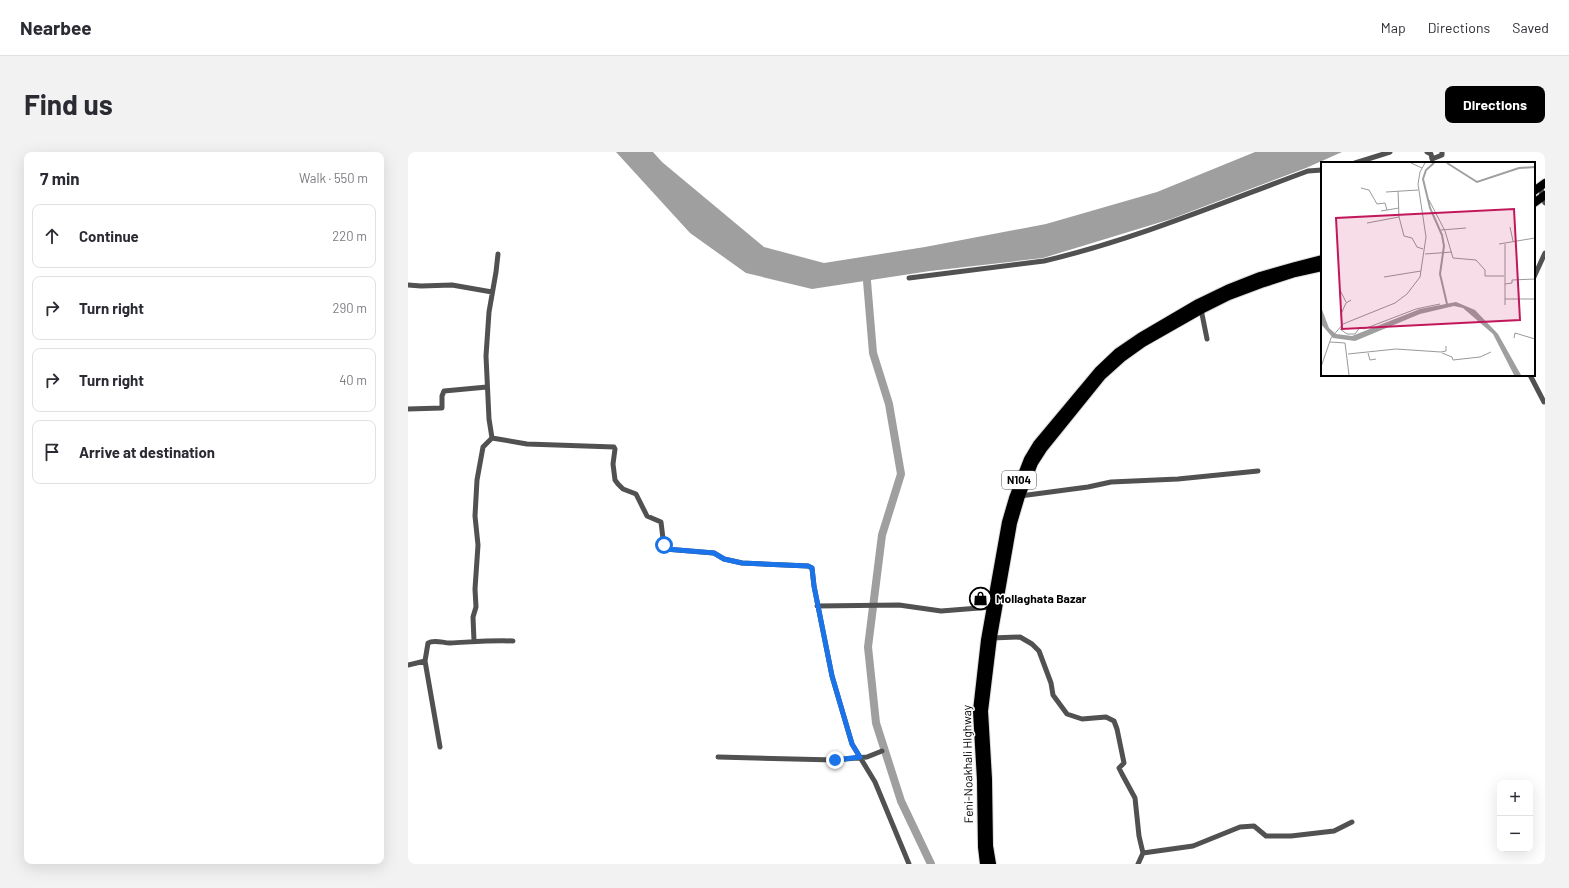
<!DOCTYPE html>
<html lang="en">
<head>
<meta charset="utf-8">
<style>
	body { margin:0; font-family:Barlow,sans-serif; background:#f2f2f3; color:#2b2b33 }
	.controls { position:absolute; right:12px; bottom:12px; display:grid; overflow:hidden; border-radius:8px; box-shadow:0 4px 16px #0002 }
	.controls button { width:36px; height:36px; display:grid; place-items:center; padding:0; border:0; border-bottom:1px solid #e1e1e2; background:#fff; color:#2b2b33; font:20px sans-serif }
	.stop { position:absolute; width:12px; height:12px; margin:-9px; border:3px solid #1a73e8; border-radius:50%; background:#fff }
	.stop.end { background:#1a73e8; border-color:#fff; box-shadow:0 1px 4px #0008 }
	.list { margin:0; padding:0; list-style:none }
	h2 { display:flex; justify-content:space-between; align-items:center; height:52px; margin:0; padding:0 16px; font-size:17px }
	h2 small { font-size:13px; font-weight:400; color:#7c7c81 }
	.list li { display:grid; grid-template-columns:26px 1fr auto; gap:12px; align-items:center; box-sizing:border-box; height:64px; margin:0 8px 8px; padding:0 8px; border:1px solid #e1e1e2; border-radius:8px }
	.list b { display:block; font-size:15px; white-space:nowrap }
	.list em { font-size:13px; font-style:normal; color:#7c7c81 }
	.icon { flex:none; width:22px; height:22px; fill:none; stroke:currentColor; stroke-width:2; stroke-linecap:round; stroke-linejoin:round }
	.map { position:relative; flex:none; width:1137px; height:712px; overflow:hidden; border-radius:8px }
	header { display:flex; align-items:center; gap:24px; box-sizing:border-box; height:56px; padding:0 20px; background:#fff; border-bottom:1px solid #e1e1e2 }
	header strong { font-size:19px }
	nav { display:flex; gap:22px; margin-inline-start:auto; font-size:14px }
	.intro { display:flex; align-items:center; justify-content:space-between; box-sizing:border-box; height:96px; padding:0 24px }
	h1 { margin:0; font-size:28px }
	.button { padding:10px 18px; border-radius:8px; background:#000; color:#fff; font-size:14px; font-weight:700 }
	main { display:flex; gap:24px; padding:0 24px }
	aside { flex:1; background:#fff; border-radius:8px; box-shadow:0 4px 16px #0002 }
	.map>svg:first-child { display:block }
	.water { fill:#9f9f9f }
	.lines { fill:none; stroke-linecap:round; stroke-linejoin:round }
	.river { stroke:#9f9f9f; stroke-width:8 }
	.trunk-casing { stroke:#dbdbdb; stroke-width:10 }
	.minor { stroke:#515151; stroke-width:5 }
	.trunk { stroke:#000; stroke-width:8 }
	.route { stroke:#1a73e8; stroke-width:5 }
	.labels { text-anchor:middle; stroke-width:3; stroke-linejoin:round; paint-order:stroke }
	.shield { fill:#fff; stroke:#4c4c4c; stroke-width:1 }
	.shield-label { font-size:11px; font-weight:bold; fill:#000 }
	.poi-label { font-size:12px; font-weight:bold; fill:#000; stroke:#fff; text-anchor:start }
	.street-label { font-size:12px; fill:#000; stroke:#fff }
	.inset-river { fill:none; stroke:#9f9f9f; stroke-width:2 }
	.inset-road { fill:none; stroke:#999; stroke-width:1 }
	.view { fill:#c2185b; fill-opacity:0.15; stroke:#c2185b; stroke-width:2 }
	.inset-edge { fill:none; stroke:#000; stroke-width:2 }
</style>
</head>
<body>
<header>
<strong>Nearbee</strong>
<nav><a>Map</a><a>Directions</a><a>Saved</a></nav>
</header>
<div class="intro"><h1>Find us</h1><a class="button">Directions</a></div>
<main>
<aside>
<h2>7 min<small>Walk · 550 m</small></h2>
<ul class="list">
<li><svg class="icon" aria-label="ahead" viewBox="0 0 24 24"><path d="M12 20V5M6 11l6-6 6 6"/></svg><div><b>Continue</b></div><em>220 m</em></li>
<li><svg class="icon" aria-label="right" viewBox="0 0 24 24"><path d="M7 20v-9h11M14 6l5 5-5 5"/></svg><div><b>Turn right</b></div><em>290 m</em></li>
<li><svg class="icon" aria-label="right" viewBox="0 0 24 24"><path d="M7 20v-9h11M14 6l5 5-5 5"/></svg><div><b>Turn right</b></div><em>40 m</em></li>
<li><svg class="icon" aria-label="arrive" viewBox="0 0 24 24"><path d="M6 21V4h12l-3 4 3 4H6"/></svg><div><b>Arrive at destination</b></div></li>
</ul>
</aside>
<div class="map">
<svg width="1137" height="712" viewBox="0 0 1137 712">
	<rect width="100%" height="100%" fill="#fff"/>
	<!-- water -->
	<path class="water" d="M208,0h37l9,10 102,85 60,16 101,-16 121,-23 111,-32 98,-40h87l-36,16 -135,51 -128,39 -113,13 -118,18 -66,-16 -56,-40z"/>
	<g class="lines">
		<!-- river -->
		<path class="river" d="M459,129l6,72 16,51 12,70 -19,61 -14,112 8,76 25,78 30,63"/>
		<defs>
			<path id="trunk" d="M1126,39l11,-8
				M1126,51l11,-8
				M576,712l-2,-17 -1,-67 -4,-69 8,-71 21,-118 7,-24 15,-39 9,-15 61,-73 20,-19 22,-15 58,-34 29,-14 33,-13 35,-10 27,-7
				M584,712l-3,-18 -1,-67 -4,-68 9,-74 20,-114 8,-27 13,-33 9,-14 59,-73 20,-18 21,-15 58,-33 28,-14 32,-12 34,-11 27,-6"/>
		</defs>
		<!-- trunk casing -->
		<use href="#trunk" class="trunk-casing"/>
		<!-- minor -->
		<path class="minor" d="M1019,0l4,2 1,5 10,-4v-3
			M947,11l35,-11
			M1133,34l1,11 3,6
			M1126,125l11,-24
			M501,126l135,-17c90,-21 177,-58 264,-90l14,-1
			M0,133l13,1 31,-1 40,7
			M793,157l6,30
			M1122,223l14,27
			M0,257l34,-1v-12l2,-5 43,-4
			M84,286l35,6 87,3 1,2 -2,15 2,16 3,4 5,5 13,5 11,22 14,6 3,25 1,2 49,4 10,6 18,4 66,3 4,2 2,18 18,90 20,68 23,38 34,82
			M84,286l-3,-19 -3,-63 3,-44 7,-40 2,-18
			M612,344l68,-9 23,-5 67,-3 80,-8
			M409,454l82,-1 42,6 51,-4
			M583,486l29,-1 12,7 7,7 12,32 2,12 14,19 15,5 24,-2 8,4 3,8 7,34 -5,5 3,6 13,24 4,38 4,17 -5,11
			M66,489l-1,-24 3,-10 -1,-18 3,-44 -3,-29 2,-36 6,-33 9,-9
			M0,513l17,-4
			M32,595l-15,-86 3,-18c6,-4 15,0 22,0 21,-1 42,-3 63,-2
			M310,605l117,3 32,-3 15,-6
			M735,701l50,-7 47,-19 14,-1 12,10h25l43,-5 18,-9"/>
		<!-- trunk -->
		<use href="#trunk" class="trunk"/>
	</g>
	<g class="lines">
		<!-- route -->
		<path class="route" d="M256,393v3l2,1 48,4 10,6 18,4 66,3 4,2 2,18 18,90 20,68 8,13 -25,3"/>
	</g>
	<!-- icons -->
	<defs>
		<symbol id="shop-ring" viewBox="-11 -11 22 22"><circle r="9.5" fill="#fff" stroke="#000" stroke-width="1.5"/><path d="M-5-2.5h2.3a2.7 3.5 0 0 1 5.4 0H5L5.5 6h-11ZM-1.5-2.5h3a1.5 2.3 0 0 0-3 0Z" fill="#000"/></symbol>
	</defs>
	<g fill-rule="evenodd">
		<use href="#shop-ring" x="560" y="434" width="25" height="25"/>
	</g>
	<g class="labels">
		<!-- shield labels -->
		<rect class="shield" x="594" y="319" width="34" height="18" rx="3"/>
		<g class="shield-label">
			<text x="611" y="332">N104</text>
		</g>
		<!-- poi labels -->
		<g class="poi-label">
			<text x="588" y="451">Mollaghata Bazar</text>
		</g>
		<!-- street labels -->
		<g class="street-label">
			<text transform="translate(560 612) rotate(-91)" y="4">Feni-Noakhali HIghway</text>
		</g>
	</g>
	<!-- overview -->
	<g transform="translate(913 10)">
		<rect width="214" height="214" fill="#fff"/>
		<path d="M135,140l19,8 23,24 23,41h-7l-21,-41 -30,-26 -9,-2 -34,8 -65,27 -22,-3 -12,-14v-17l8,21 7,6 16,2 68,-27z" fill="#9f9f9f"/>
		<path class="inset-river" d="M113,1l-8,7 -3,9 7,29 12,27 2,11 -4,28 7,30M126,1l30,19 42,-14 16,-1"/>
		<path class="inset-road" d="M90,1l11,5M40,26l8,2 8,14 8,-1 2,7M77,29l1,26 5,19 8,2 5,9 6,2M65,30l32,-2M108,38l16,31 8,27 23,2 9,10v6h19M60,49l18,-3M46,61l32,-6M189,65l3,14M120,68l25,-2M178,82l36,-6M104,92l27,-2M63,115l37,-6M184,122l7,-1v-3l23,-1M19,128l6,12M184,137h30M184,143v-61M21,161l-1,-9 5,-11 5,-3M19,167l7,5h8l5,-7 4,2 52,-20 24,-5M193,176l1,-5 20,6M9,180l15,1 4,32M47,191l2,7 6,-1M121,191l10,4 1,3 27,-3 11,-5M27,192l48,-5 45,3 5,-1v-5M0,205l10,-29 12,-14 52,-21 12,-9 13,-17 6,-40 -8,-53 2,-12 5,-9"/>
		<path class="view" d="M193,47l6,111 -178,9 -6,-111z"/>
		<rect width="214" height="214" class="inset-edge"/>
	</g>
</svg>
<div class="controls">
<button>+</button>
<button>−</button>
</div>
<div class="stop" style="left:256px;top:393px"></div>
<div class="stop end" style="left:427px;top:608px"></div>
</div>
</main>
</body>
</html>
